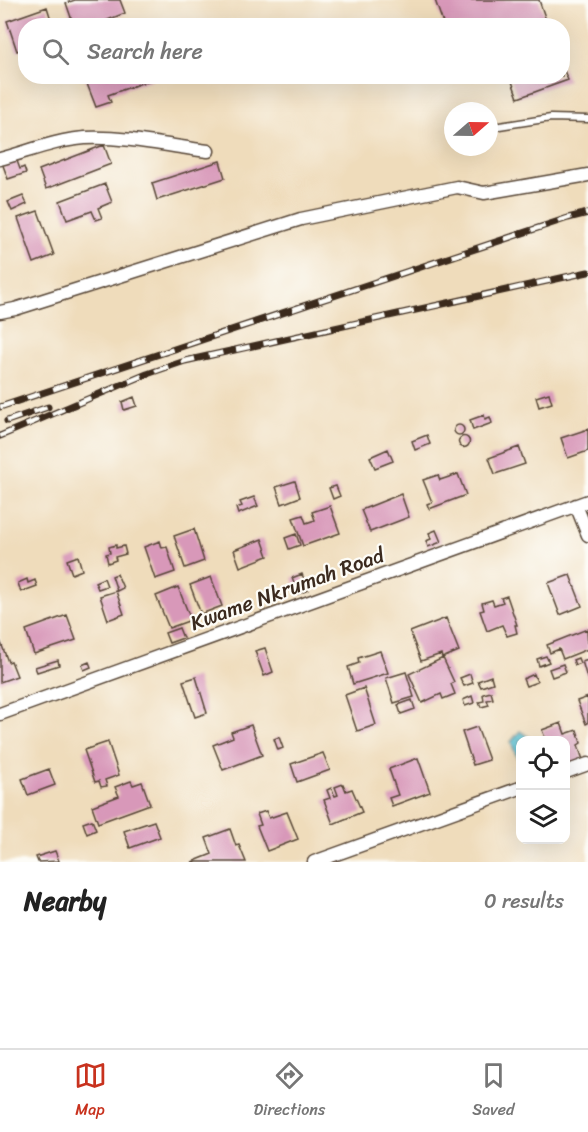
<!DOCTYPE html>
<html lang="en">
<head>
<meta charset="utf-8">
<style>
	body { margin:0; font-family:Sriracha,sans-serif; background:#f2f2f2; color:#222 }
	.controls { position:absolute; right:18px; bottom:18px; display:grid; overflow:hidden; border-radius:12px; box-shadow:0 6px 24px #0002 }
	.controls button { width:54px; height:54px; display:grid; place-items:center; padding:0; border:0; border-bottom:2px solid #e0e0e0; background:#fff; color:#222; font:30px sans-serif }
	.compass { position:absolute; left:444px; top:102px; width:54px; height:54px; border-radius:50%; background:#fff; box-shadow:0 6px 24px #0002; rotate:70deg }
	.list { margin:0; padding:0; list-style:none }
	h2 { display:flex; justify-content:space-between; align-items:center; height:78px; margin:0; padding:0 24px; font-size:26px }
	h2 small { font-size:20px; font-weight:400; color:#767676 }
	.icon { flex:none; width:33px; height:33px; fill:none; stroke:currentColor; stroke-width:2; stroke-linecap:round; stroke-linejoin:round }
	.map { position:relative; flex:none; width:588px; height:862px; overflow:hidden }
	.search { position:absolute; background:#fff; box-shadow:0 6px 24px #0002; left:18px; right:18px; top:18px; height:66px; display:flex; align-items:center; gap:15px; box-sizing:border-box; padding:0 21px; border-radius:24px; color:#767676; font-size:22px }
	.sheet { height:186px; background:#fff }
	nav { display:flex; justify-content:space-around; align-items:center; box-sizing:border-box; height:84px; border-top:2px solid #e0e0e0; background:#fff; font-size:16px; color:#767676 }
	nav a { display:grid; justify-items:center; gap:3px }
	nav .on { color:#c8321e }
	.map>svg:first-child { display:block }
	.water { fill:#55bed1; stroke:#487478; stroke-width:1.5 }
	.building { fill:#d898b9 }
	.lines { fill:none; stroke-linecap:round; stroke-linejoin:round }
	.lane-casing { stroke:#564536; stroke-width:9 }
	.street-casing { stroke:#564536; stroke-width:15 }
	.lane { stroke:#fff; stroke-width:6 }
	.street { stroke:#fff; stroke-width:12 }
	.rail-casing { stroke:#3b2a1e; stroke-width:7 }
	.rail { stroke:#fdfcf7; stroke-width:4.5; stroke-dasharray:14; stroke-linecap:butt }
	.labels { text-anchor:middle; stroke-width:4.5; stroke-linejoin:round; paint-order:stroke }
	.street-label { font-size:21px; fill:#3b2a1e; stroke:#fdfcf7 }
</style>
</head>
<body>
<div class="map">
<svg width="588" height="862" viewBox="0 0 588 862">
	<rect width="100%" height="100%" fill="#fdfcf7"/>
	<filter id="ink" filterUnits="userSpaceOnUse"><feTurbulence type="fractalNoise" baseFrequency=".0167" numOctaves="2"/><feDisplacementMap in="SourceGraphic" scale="12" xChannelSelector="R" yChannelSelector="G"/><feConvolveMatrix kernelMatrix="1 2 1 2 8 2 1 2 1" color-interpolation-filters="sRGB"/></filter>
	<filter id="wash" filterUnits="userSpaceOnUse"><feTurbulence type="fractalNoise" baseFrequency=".008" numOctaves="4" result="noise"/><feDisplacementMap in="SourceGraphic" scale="24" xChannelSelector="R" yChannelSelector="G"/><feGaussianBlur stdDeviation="1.35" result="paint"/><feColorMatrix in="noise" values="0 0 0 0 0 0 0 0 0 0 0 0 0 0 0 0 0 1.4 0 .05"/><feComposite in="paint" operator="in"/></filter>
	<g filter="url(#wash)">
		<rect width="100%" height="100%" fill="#efdcbb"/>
		<!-- water -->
		<path class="water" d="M520,731l10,7 -1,2h-9v19l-2,1 -7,-18z"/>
		<g id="blocks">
			<!-- building -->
			<path class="building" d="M75,0h45l5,13 -32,13h-19l-8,-23z
				M435,0h104l9,26h-104z
				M47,7l6,19h-27v22l-9,3 -10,-30z
				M562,66l6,14 -50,18 -8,-22h52z
				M84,76h68l1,3 -45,16 3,7 -15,5z
				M104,145l7,19 -65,25 -7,-19z
				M23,159l-6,2 3,8 4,-2 2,6 -18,6 -7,-19z
				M220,161l5,17 -68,22 -5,-17z
				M105,184l7,18 -14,6 4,10 -6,2 -4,-9 -25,9 -7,-19z
				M23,196l4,8 -15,7 -4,-9z
				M38,211l16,44 -20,8 -16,-45z
				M549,393l3,10 -13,4 -3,-10z
				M134,397l3,9 -13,4 -2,-8z
				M484,415l1,4 5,-2 2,6 -19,7 -3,-10z
				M454 430a5 5 0 1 1 10 0a5 5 0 1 1-10 0Z
				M588,429v22l-20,7 -7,-20z
				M427,435l3,9 -15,6 -3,-9z
				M458.5 442a5.5 5.5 0 1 1 11 0a5.5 5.5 0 1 1-11 0Z
				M519,447l6,17 -30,10 -6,-16z
				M388,449l5,12 -18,7 -5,-11z
				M458,474l8,21 -37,14 -2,-5 5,-2 -9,-22 15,-5 2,5z
				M295,481l5,16 -18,7 -6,-17z
				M336,486l4,10 -7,3 -4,-11z
				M401,494l8,23 -39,15 -9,-22z
				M254,497l4,9 -20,8 -2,-6 6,-2 -2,-4z
				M330,506l10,27 -37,13 -10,-28 10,-3 3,8 9,-3 -3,-8z
				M194,529l10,32 -19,7 -11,-32z
				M436,530l5,12 -13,5 -2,-6 5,-2 -2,-6z
				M296,534l4,11 -11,4 -4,-11z
				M262,539l6,17 -28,11 -6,-17z
				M160,541l2,7 5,-1 8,25 -20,7 -11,-32z
				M116,545v3l8,-2 2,8 -11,3 1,3 -8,3 -2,-9 4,-1 -1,-6z
				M78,556l4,14 -10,4 -5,-14z
				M117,574l6,14 -6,3 -5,-15z
				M302,574l6,16 -10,4 -6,-16z
				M570,575l12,31 -22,9 -12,-32z
				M211,577l11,29 -21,8 -11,-29z
				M104,578l3,8 -9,3 -3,-7z
				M27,579l1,4 7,-3 2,6 -16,6 -3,-9z
				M178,587l13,33 -22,8 -13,-32z
				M116,591l8,23 -16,6 -8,-24z
				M507,596l10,29h-2l2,8 -10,3 -5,-11 -15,6 -7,-20 4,-1 -2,-7 10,-3 2,5 9,-3 -2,-4z
				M67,615l9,25 -42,14 -8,-24z
				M446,618l13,33 -17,7 -1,-4 -20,7 -11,-29z
				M179,628l4,10 -14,5 -4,-10z
				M587,629l1,20 -25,10 -4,-10 -9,4 -3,-8z
				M0,640l8,22 3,-1 6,15 -17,6z
				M265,648l8,24 -9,4 -9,-25z
				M380,651l8,22 -35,11 -5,-17 11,-4 -1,-5z
				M546,656l3,6 -10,4 -2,-7z
				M443,658l11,24 -3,2 4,10 -12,5 -2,-5 -19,9 -13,-29z
				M578,658l2,5 -5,2 -2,-5z
				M588,659v19h-1l-5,-17z
				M58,660l1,5 -22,7 -2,-5z
				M89,662l2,5 -7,3 -2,-5z
				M563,664l3,8 -14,5 -3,-8z
				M406,672l8,25 -20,6 -8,-25z
				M470,674l3,9 -9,3 -4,-8z
				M534,674l3,8 -11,4 -3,-7z
				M491,676l2,7 -12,4 -3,-6z
				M196,677l11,36 -12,4 -12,-36z
				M364,688l12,37 -19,6 -12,-36z
				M491,692l2,7 -6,1 2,5 -8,2 -2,-5 5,-1 -1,-7z
				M472,696l2,7 -9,3 -2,-6z
				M588,697v26l-2,1 -9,-23z
				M412,700l3,9 -14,5 -3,-9z
				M561,723l4,11 12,-4 4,13 -3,2 5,15 -17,6v-26h-20l-4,-10z
				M251,725l11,30 -39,15 -10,-25 20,-8 -2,-5z
				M477,727l12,33 -16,5 -11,-33z
				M279,737l4,11 -5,2 -4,-11z
				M108,742l11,33 -14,5 2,6 -6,1 -2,-6 -4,1 -11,-32z
				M323,753l7,17 -33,12 -6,-18z
				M418,758l12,34 -38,14 -3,-8 9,-3 -9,-26z
				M49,769l6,16 -27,10 -6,-16z
				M131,781l2,4 9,-3 8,22 -52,19 -6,-17 27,-10 -4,-9z
				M343,784l3,7 6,-2 10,23 -29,12 -9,-24 6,-2 -3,-8 4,-2 4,8 3,-1 -3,-8z
				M266,811l3,7 18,-6 11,27 -31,12 -10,-25 4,-1 -4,-11z
				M92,820l4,10 -9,4 -4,-11z
				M154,821l6,16 -30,11 -6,-17z
				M230,829l6,17 3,-1 7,17h-54l20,-8 -6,-16z
				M55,851l4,10 -21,1 -2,-5z"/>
		</g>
	</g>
	<g filter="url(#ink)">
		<use href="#blocks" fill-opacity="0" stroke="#564536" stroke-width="1.5"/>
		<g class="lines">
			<defs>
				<path id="lane" d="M493,127l58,-9 37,1"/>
				<path id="street" d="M0,159c27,-7 56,-19 85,-21 39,-2 84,8 123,13
					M0,312l15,-3 286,-90 156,-32 27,6 104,-18
					M576,505l12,30
					M0,714l588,-213
					M566,772l22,-8
					M314,862l206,-74"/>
			</defs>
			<!-- lane casing -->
			<use href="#lane" class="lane-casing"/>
			<!-- street casing -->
			<use href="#street" class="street-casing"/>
			<!-- lane -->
			<use href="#lane" class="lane"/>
			<!-- street -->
			<use href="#street" class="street"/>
			<defs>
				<path id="rail" d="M0,407l568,-189 20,-5
					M7,421l41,-14
					M0,436l147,-62 38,-13 403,-89"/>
			</defs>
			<!-- rail casing -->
			<use href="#rail" class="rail-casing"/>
			<!-- rail -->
			<use href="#rail" class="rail"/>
		</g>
	</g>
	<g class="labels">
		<!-- street labels -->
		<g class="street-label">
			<text transform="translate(287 589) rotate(-20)" y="7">Kwame Nkrumah Road</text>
		</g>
	</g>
</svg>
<div class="controls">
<button><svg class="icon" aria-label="locate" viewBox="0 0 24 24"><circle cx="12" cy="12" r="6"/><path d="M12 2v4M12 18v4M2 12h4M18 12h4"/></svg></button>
<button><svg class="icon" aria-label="layers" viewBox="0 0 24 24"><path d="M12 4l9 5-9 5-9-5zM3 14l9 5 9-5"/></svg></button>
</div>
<svg class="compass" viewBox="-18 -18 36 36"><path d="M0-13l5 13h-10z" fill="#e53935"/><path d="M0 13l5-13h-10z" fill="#767676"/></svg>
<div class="search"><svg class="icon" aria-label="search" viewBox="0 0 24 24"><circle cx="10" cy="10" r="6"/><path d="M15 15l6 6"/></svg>Search here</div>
</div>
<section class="sheet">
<h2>Nearby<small>0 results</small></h2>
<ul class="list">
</ul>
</section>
<nav>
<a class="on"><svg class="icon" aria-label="map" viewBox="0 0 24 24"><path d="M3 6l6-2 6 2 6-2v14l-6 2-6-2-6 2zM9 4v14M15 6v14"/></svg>Map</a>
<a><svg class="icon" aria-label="directions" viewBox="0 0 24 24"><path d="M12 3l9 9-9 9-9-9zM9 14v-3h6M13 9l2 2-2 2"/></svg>Directions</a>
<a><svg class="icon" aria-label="saved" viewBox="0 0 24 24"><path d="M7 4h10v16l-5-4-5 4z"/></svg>Saved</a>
</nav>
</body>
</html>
